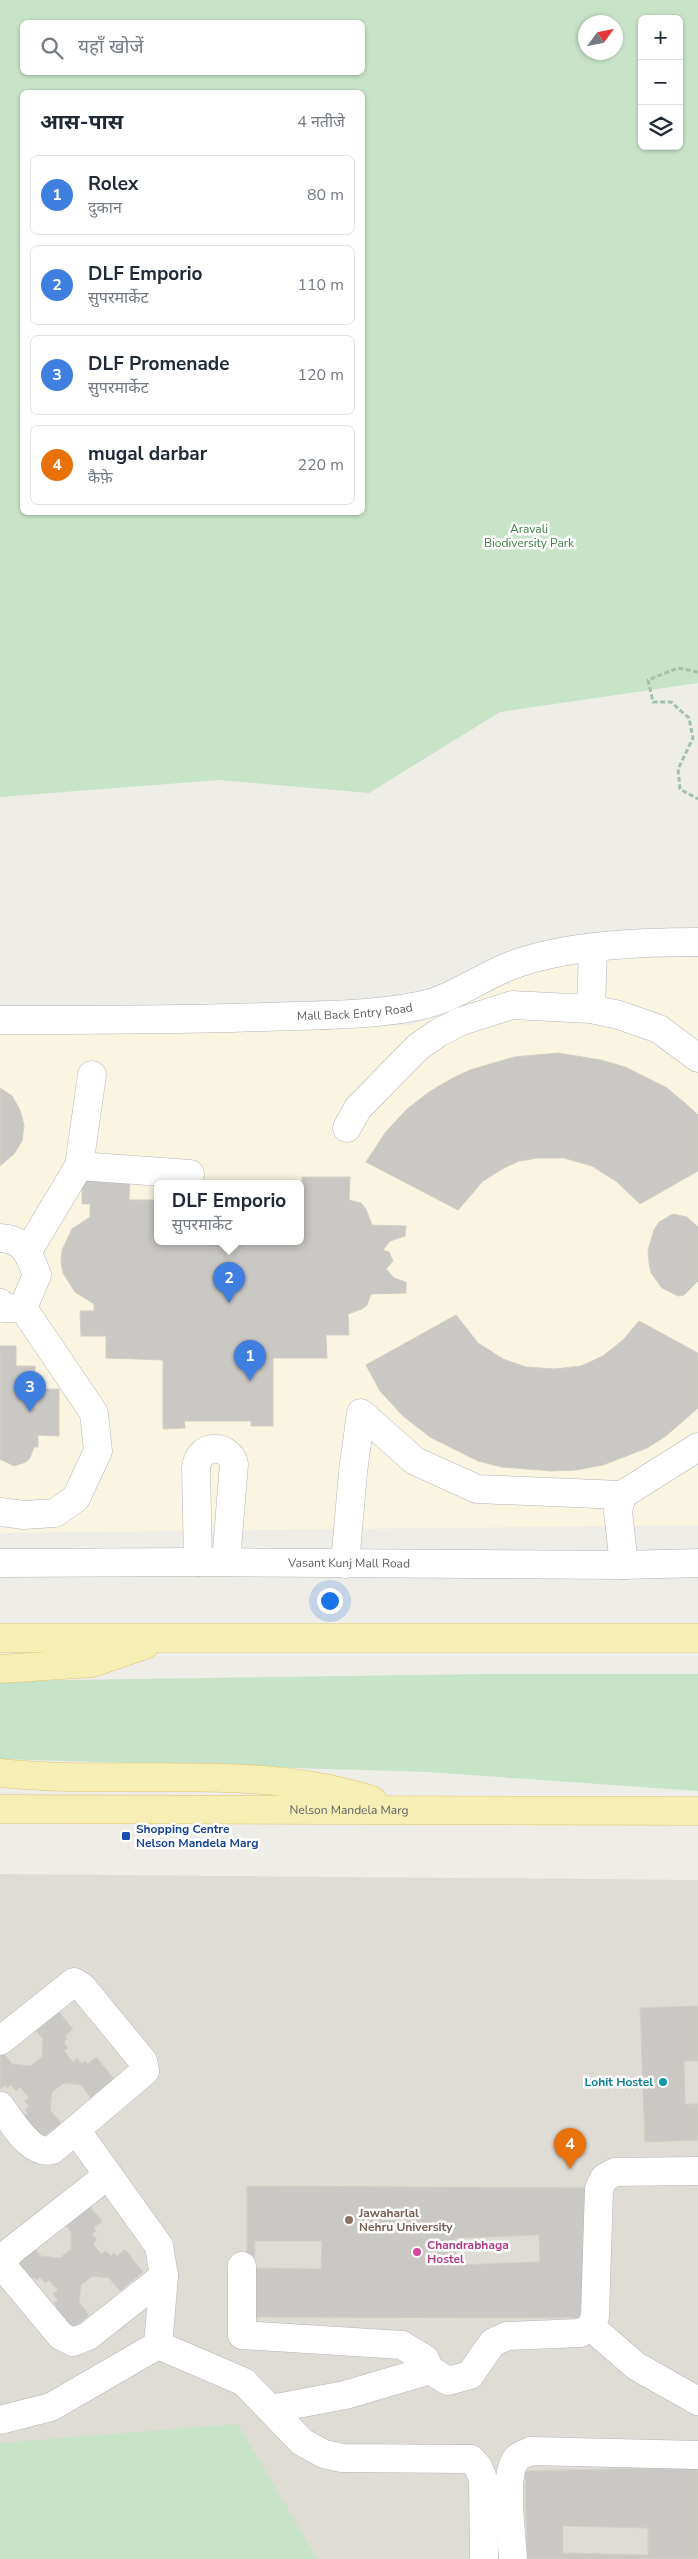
<!DOCTYPE html>
<html lang="hi">
<head>
<meta charset="utf-8">
<style>
	body { margin:0; font-family:"Nunito Sans","Noto Sans Devanagari",sans-serif; background:#f6f6f7; color:#1f2937 }
	.controls { position:absolute; right:15px; top:15px; display:grid; overflow:hidden; border-radius:8px; box-shadow:0 1px 4px #0004 }
	.controls button { width:45px; height:45px; display:grid; place-items:center; padding:0; border:0; border-bottom:1px solid #e0e1e3; background:#fff; color:#1f2937; font:25px sans-serif }
	.compass { position:absolute; left:578px; top:15px; width:45px; height:45px; border-radius:50%; background:#fff; box-shadow:0 1px 4px #0004; rotate:57deg }
	.you { position:absolute; left:329px; top:1600px; width:18px; height:18px; margin:-12px; border:4px solid #fff; border-radius:50%; background:#1a73e8; box-shadow:0 0 0 8px #1a73e833 }
	.badge { display:grid; place-items:center; width:32px; height:32px; border-radius:50%; background:#d45848; color:#fff; font-size:16px; font-weight:700 }
	.pin { position:absolute; translate:-50% -41px; filter:drop-shadow(0 1px 2px #0008) }
	.pin::after { content:''; position:absolute; top:26px; width:18px; height:15px; background:inherit; clip-path:polygon(0 0,100% 0,50% 100%) }
	.popup { position:absolute; left:154px; top:1180px; width:150px; height:65px; box-sizing:border-box; display:grid; place-content:center; border-radius:8px; background:#fff; filter:drop-shadow(0 1px 4px #0005); font-size:16px; white-space:nowrap; color:#747a83 }
	.popup b { font-size:19px; color:#1f2937 }
	.popup::after { content:''; position:absolute; left:50%; top:100%; margin-left:-10px; border:10px solid transparent; border-top-color:#fff }
	.list { margin:0; padding:0; list-style:none }
	h2 { display:flex; justify-content:space-between; align-items:center; height:65px; margin:0; padding:0 20px; font-size:21px }
	h2 small { font-size:16px; font-weight:400; color:#747a83 }
	.list li { display:grid; grid-template-columns:32px 1fr auto; gap:15px; align-items:center; box-sizing:border-box; height:80px; margin:0 10px 10px; padding:0 10px; border:1px solid #e0e1e3; border-radius:8px }
	.list b { display:block; font-size:19px; white-space:nowrap }
	.list p { margin:0; font-size:16px; white-space:nowrap; color:#747a83 }
	.list em { font-size:16px; font-style:normal; color:#747a83 }
	.icon { flex:none; width:28px; height:28px; fill:none; stroke:currentColor; stroke-width:2; stroke-linecap:round; stroke-linejoin:round }
	.map { position:relative; flex:none; width:698px; height:2559px; overflow:hidden }
	.search { position:absolute; background:#fff; box-shadow:0 1px 4px #0004; left:20px; top:20px; width:345px; height:55px; display:flex; align-items:center; gap:12px; box-sizing:border-box; padding:0 18px; border-radius:8px; color:#747a83; font-size:19px }
	.panel { position:absolute; background:#fff; box-shadow:0 1px 4px #0004; left:20px; top:90px; width:345px; height:425px; border-radius:8px }
	.map>svg:first-child { display:block }
	.commercial { fill:#faf5e1; fill-rule:evenodd }
	.education { fill:#dedcd5 }
	.green { fill:#c7e3c8; fill-rule:evenodd }
	.building { fill:#cac8c4; stroke:#d3cfc6; fill-rule:evenodd }
	.lines { fill:none; stroke-linecap:round; stroke-linejoin:round }
	.minor-casing { stroke:#b4b6ba; stroke-width:29 }
	.major-casing { stroke:#e0c56e; stroke-width:29 }
	.path { stroke:#a1c3ac; stroke-width:3; stroke-dasharray:5 2.5; stroke-linecap:butt }
	.minor { stroke:#fff; stroke-width:28 }
	.major { stroke:#f5eeb5; stroke-width:28 }
	.transit-dot { fill:#1a4fb4; stroke:#fff; stroke-width:2 }
	.culture-dot { fill:#0f9aa8; stroke:#fff; stroke-width:2 }
	.education-dot { fill:#8d6e63; stroke:#fff; stroke-width:2 }
	.hotel-dot { fill:#d1479c; stroke:#fff; stroke-width:2 }
	.labels { text-anchor:middle; stroke-width:5; stroke-linejoin:round; paint-order:stroke }
	.park-label { font-size:12px; fill:#418247; stroke:#fff }
	.street-label { font-size:12px; fill:#5e6165; stroke:#fff }
	.transit-label { font-size:12px; font-weight:bold; fill:#164399; stroke:#fff; text-anchor:start }
	.culture-label { font-size:12px; font-weight:bold; fill:#0d838f; stroke:#fff; text-anchor:end }
	.education-label { font-size:12px; font-weight:bold; fill:#785e54; stroke:#fff; text-anchor:start }
	.hotel-label { font-size:12px; font-weight:bold; fill:#b23c85; stroke:#fff; text-anchor:start }
</style>
</head>
<body>
<div class="map">
<svg width="698" height="2559" viewBox="0 0 698 2559">
	<rect width="100%" height="100%" fill="#efede7"/>
	<!-- commercial -->
	<path class="commercial" d="M575,958h123v567l-698,8v-502l412,-6 123,-57zM158,1184h142v58h-142z"/>
	<!-- education -->
	<path class="education" d="M0,1874l698,6v679h-698z"/>
	<!-- green -->
	<path class="green" d="M0,0h698v683l-198,29 -131,81 -150,-13 -219,17zM642,19h37v127h-37zM22,22h340v50h-340zM586,22h30v30h-30zM22,92h340v420h-340z
		M488,1674h210v117l-270,-19 -428,-13v-78z
		M238,2424l79,135h-317v-116z"/>
	<!-- building -->
	<path class="building" d="M558,1053l43,7 24,7 42,21 18,15 13,12v56l-58,33 -23,-22 -25,-16 -28,-8h-26l-19,3 -15,7 -21,13 -25,29 -92,-48 19,-29 21,-23 23,-18 22,-13 19,-9 44,-13z
		M0,1088l12,8 8,14 4,15 -2,16 -8,13 -14,12z
		M82,1177h48l-1,23h29v42h142l2,-65h48l-1,23 12,3 5,6 6,16 34,1 -1,10 -15,5 -7,9 6,2 4,9 -7,8 8,9 12,4v11l-35,1 -4,11 -5,4 -14,5 1,21h-23l1,23h-54v68h-22v-5h-67l1,7 -22,1v-69l-57,-2v-22h-25l-1,-25h14v-7l-19,-12 -12,-19 -2,-11 1,-12 10,-21 18,-12v-13h-8z
		M673,1214l14,3 11,10v54l-14,14 -6,1 -16,-8 -11,-15 -2,-10 -1,-13 6,-20 5,-8z
		M456,1315l22,28 25,16 23,8 29,2 26,-3 22,-10 20,-16 16,-19 59,32v55l-32,28 -19,12 -44,17 -27,5 -25,1 -49,-4 -24,-6 -48,-24 -27,-21 -23,-25 -14,-26z
		M0,1346h16v20h19v23h24v47l-21,-1v12h-4l-4,11 -4,4 -12,4 -14,-7z
		M698,2006v55h-14l1,43h13v36l-53,2 -5,-134z
		M55,2007l18,22 -8,7 2,3 -3,3 4,6 -4,3 9,11 4,-4 5,6 3,-3 3,3 8,-7 18,22 -23,19 -10,-13 -17,-2 -12,9 -2,18 11,13 -24,19 -18,-22 9,-7 -3,-3 4,-3 -4,-6 4,-3 -9,-11 -4,4 -5,-6 -4,3 -2,-3 -5,4v-37l2,-1 10,13 19,2 11,-9 1,-18 -11,-13z
		M247,2186l341,2v130l-341,-1zM539,2235l1,27 -84,3 -1,-27zM255,2241h67l-1,28 -67,-1z
		M84,2199l18,22 -8,7 2,3 -4,3 5,6 -4,4 8,10 5,-3 5,5 3,-3 3,3 8,-7 18,23 -23,19 -11,-13 -17,-2 -11,9 -2,17 10,13 -23,20 -18,-22 8,-7 -2,-3 4,-3 -5,-6 5,-4 -9,-10 -4,3 -5,-6 -4,3 -2,-3 -9,7 -18,-22 23,-19 11,13 19,2 11,-9v-17l-10,-13z
		M698,2467v92h-171l-2,-88zM563,2526l85,2v27l-85,-2z"/>
	<g class="lines">
		<defs>
			<g id="minor">
				<path d="M591,1009l2,-61"/>
				<path id="s1" d="M0,1020c88,0 176,0 264,-3 51,-2 105,-1 154,-11 32,-6 57,-25 87,-38 54,-23 134,-26 193,-26"/>
				<path d="M347,1128l11,-20 60,-61 20,-14 21,-11 53,-17 79,4 28,6 40,14 39,29"/>
				<path d="M79,1166l111,8"/>
				<path d="M0,1238c25,1 29,17 37,37l-14,33"/>
				<path d="M28,1251l51,-85 13,-91"/>
				<path d="M0,1303l4,5h19"/>
				<path d="M0,1512l24,3 31,-2 21,-15 22,-47 -4,-38 -71,-105"/>
				<path d="M198,1562l-2,-94c3,-26 33,-24 38,-4l-8,98"/>
				<path id="s2" d="M0,1563l198,-1 426,3 74,-2"/>
				<path d="M345,1564l8,-92 8,-59 54,48 62,28 145,6"/>
				<path d="M624,1565l-6,-54 4,-16 76,-48"/>
				<path d="M0,2041l74,-59 8,5 61,74 2,10 -93,79c-22,6 -40,-29 -52,-44"/>
				<path d="M108,2175l-97,76 -7,9 2,10 55,66 12,6 15,-6 76,-60"/>
				<path d="M242,2266v69l160,10 23,14 5,11 18,11 22,-6 23,-33 14,-6 73,-3 11,-6 4,-11 4,-127 5,-11 11,-6 83,-1"/>
				<path d="M591,2327l45,39 62,35"/>
				<path d="M158,2345l86,37 58,60 22,12 18,4 129,1 7,8 5,12 1,80"/>
				<path d="M271,2409l74,-14 85,-25"/>
				<path d="M0,2420l51,-13 107,-62 6,-69 -5,-30 -83,-116"/>
				<path d="M513,2559c-1,-23 -11,-84 4,-101 3,-3 10,-5 14,-7l167,4"/>
			</g>
			<g id="major">
				<path d="M0,1638h698"/>
				<path d="M0,1669l92,-6 53,-18"/>
				<path d="M0,1773c123,13 252,-11 372,27"/>
				<path id="s3" d="M0,1809l698,2"/>
			</g>
		</defs>
		<!-- minor casing -->
		<use href="#minor" class="minor-casing"/>
		<!-- major casing -->
		<use href="#major" class="major-casing"/>
		<!-- path -->
		<path class="path" d="M698,672l-20,-4 -30,12 5,22h18l18,16 4,20 -15,31 2,20 18,10"/>
		<!-- minor -->
		<use href="#minor" class="minor"/>
		<!-- major -->
		<use href="#major" class="major"/>
	</g>
	<!-- markers -->
	<rect class="transit-dot" x="121" y="1831" width="10" height="10" rx="2.5"/>
	<circle class="culture-dot" cx="663" cy="2082" r="5"/>
	<circle class="education-dot" cx="349" cy="2220" r="5"/>
	<circle class="hotel-dot" cx="417" cy="2252" r="5"/>
	<g class="labels">
		<!-- park labels -->
		<g class="park-label">
			<text x="529" y="533">Aravali<tspan x="529" dy="14">Biodiversity Park</tspan></text>
		</g>
		<!-- street labels -->
		<g class="street-label">
			<text dy="4" stroke="none"><textPath href="#s1" startOffset="355">Mall Back Entry Road</textPath></text>
			<text dy="4" stroke="none"><textPath href="#s2" startOffset="349">Vasant Kunj Mall Road</textPath></text>
			<text dy="4" stroke="none"><textPath href="#s3" startOffset="349">Nelson Mandela Marg</textPath></text>
		</g>
		<!-- transit labels -->
		<g class="transit-label">
			<text x="136" y="1833">Shopping Centre<tspan x="136" dy="14">Nelson Mandela Marg</tspan></text>
		</g>
		<!-- culture labels -->
		<g class="culture-label">
			<text x="653" y="2086">Lohit Hostel</text>
		</g>
		<!-- education labels -->
		<g class="education-label">
			<text x="359" y="2217">Jawaharlal<tspan x="359" dy="14">Nehru University</tspan></text>
		</g>
		<!-- hotel labels -->
		<g class="hotel-label">
			<text x="427" y="2249">Chandrabhaga<tspan x="427" dy="14">Hostel</tspan></text>
		</g>
	</g>
</svg>
<div class="controls">
<button>+</button>
<button>−</button>
<button><svg class="icon" aria-label="layers" viewBox="0 0 24 24"><path d="M12 4l9 5-9 5-9-5zM3 14l9 5 9-5"/></svg></button>
</div>
<svg class="compass" viewBox="-18 -18 36 36"><path d="M0-13l5 13h-10z" fill="#e53935"/><path d="M0 13l5-13h-10z" fill="#747a83"/></svg>
<div class="you"></div>
<div class="pin badge" style="left:250px;top:1381px;background:#3f7fe0">1</div>
<div class="pin badge" style="left:229px;top:1303px;background:#3f7fe0">2</div>
<div class="popup"><b>DLF Emporio</b>सुपरमार्केट</div>
<div class="pin badge" style="left:30px;top:1412px;background:#3f7fe0">3</div>
<div class="pin badge" style="left:570px;top:2169px;background:#e8710a">4</div>
<div class="search"><svg class="icon" aria-label="search" viewBox="0 0 24 24"><circle cx="10" cy="10" r="6"/><path d="M15 15l6 6"/></svg>यहाँ खोजें</div>
<section class="panel">
<h2>आस-पास<small>4 नतीजे</small></h2>
<ul class="list">
<li><span class="badge" style="background:#3f7fe0">1</span><div><b>Rolex</b><p>दुकान</p></div><em>80 m</em></li>
<li><span class="badge" style="background:#3f7fe0">2</span><div><b>DLF Emporio</b><p>सुपरमार्केट</p></div><em>110 m</em></li>
<li><span class="badge" style="background:#3f7fe0">3</span><div><b>DLF Promenade</b><p>सुपरमार्केट</p></div><em>120 m</em></li>
<li><span class="badge" style="background:#e8710a">4</span><div><b>mugal darbar</b><p>कैफ़े</p></div><em>220 m</em></li>
</ul>
</section>
</div>
</body>
</html>
